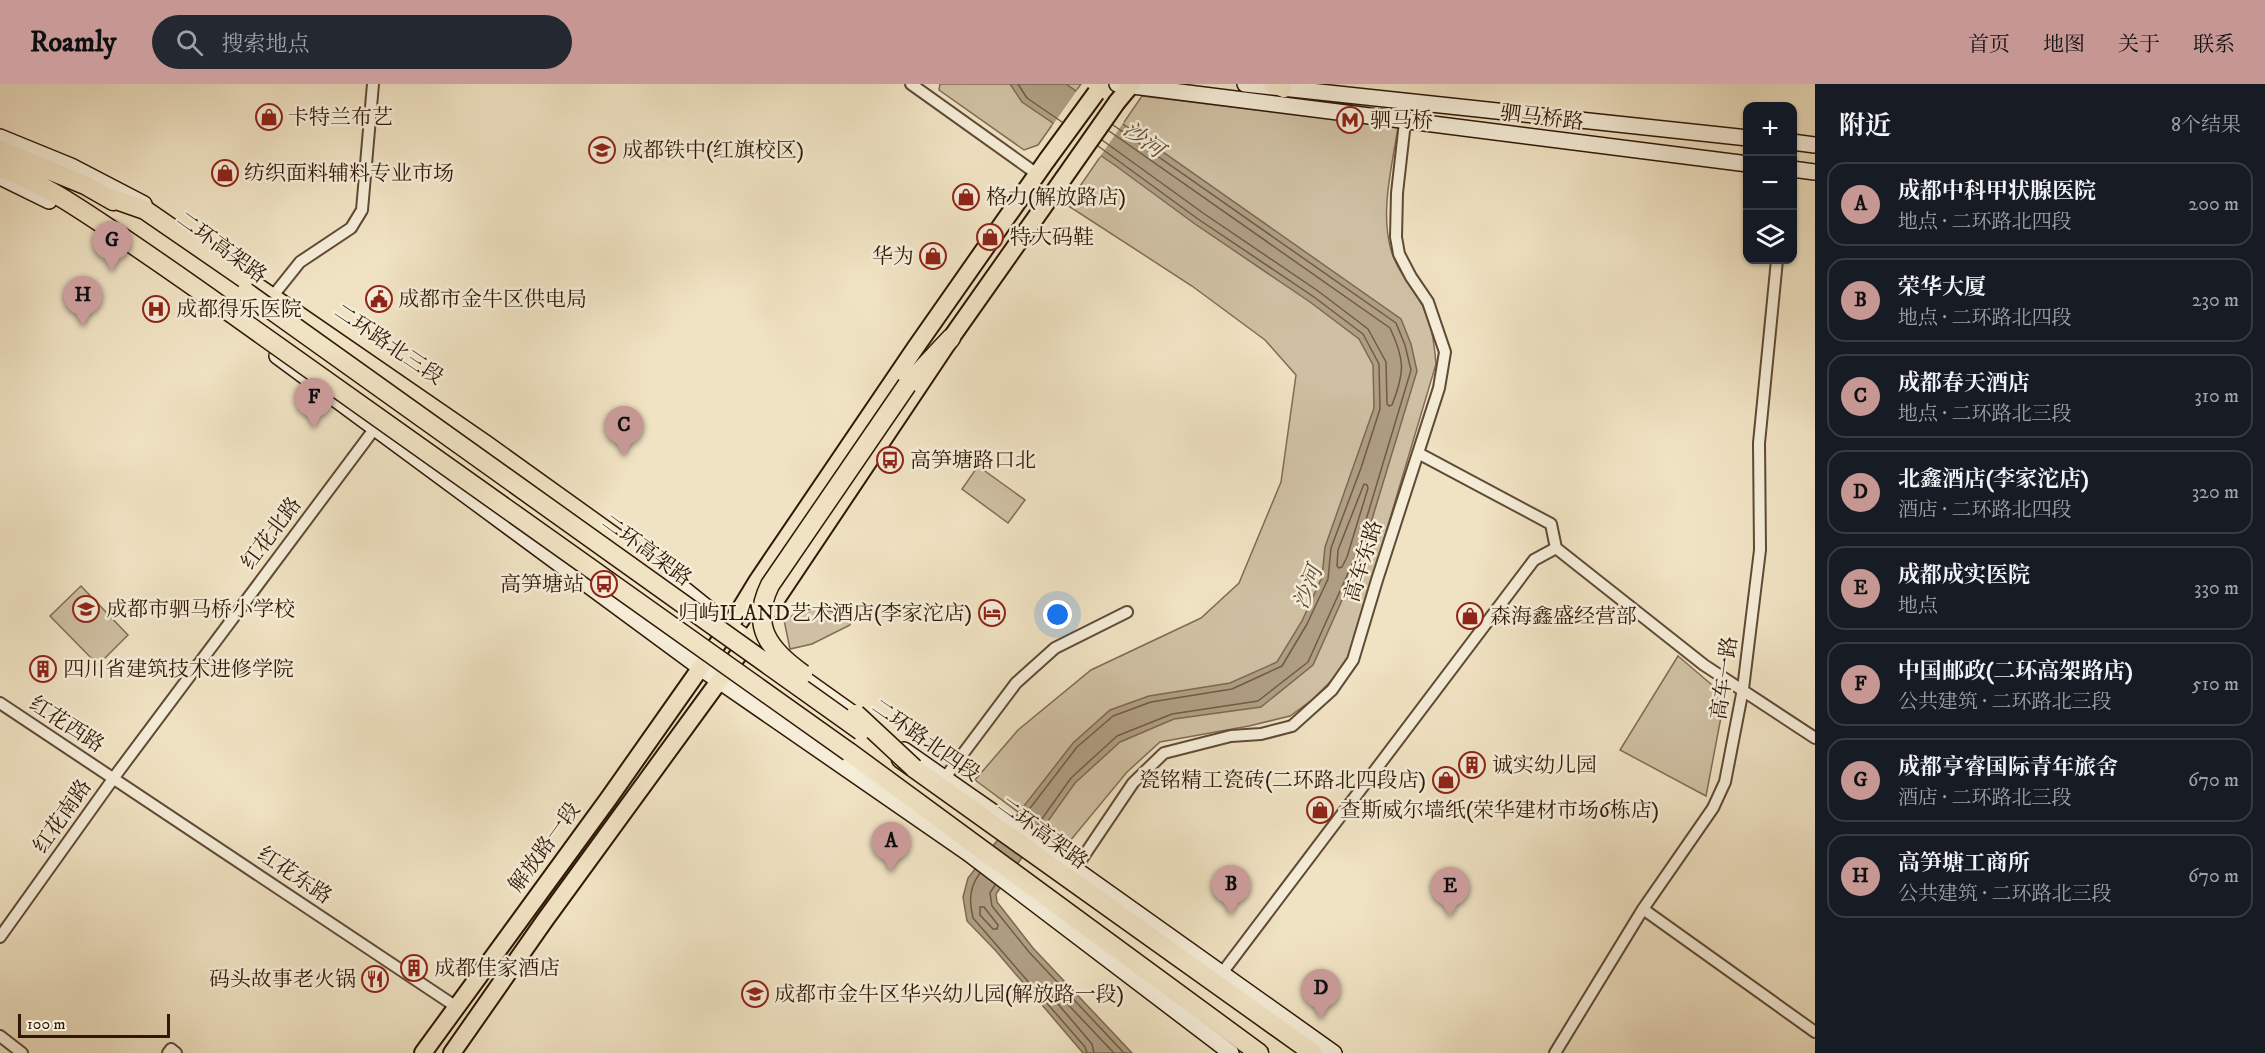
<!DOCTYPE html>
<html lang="zh">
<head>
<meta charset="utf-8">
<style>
	body { margin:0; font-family:"IM FELL DW Pica","Noto Serif SC",serif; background:#242831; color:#f1f3f6 }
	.controls { position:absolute; right:18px; top:18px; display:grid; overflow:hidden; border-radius:12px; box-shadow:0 2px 4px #0004 }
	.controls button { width:54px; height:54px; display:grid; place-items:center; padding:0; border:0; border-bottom:2px solid #363941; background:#171b24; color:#f1f3f6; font:30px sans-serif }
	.scale { position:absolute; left:18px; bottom:15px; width:152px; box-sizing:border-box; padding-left:6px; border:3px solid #301707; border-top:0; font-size:16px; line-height:21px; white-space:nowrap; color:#301707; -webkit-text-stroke:4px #f5edd8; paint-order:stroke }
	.you { position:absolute; left:1058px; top:531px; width:21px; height:21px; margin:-15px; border:4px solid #fff; border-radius:50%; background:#1a73e8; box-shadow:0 0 0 9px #1a73e833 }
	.badge { display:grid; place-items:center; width:39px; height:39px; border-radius:50%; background:#c59692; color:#111; font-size:20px; font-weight:700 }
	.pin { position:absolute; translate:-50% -50px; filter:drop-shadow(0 2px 3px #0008) }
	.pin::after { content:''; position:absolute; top:32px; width:21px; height:18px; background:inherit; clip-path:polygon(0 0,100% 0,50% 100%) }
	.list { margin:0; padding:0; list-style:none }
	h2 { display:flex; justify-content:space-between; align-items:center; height:78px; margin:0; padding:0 24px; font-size:26px }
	h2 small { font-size:20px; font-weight:400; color:#9ea1a6 }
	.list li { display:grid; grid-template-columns:39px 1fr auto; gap:18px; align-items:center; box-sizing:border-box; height:84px; margin:0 12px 12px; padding:0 12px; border:2px solid #363941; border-radius:18px }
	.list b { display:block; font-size:22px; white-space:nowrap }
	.list p { margin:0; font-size:20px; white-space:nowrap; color:#9ea1a6 }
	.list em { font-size:20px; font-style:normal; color:#9ea1a6 }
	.icon { flex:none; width:33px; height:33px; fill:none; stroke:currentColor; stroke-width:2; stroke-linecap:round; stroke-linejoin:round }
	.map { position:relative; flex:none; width:1815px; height:969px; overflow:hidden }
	header { display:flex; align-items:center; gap:36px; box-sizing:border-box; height:84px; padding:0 30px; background:#c59692; color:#111 }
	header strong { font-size:28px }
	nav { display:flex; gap:33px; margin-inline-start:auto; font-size:21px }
	.search { width:420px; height:54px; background:#242831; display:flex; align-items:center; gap:15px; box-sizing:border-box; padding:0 21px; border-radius:33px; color:#9ea1a6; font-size:22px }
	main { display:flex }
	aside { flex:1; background:#171b24 }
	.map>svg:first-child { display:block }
	.green { fill:#cfc0a3; stroke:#806c55; stroke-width:1.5 }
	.water { fill:#af9e83; stroke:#7c6851; stroke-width:1.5 }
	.pier { fill:#f0e3c3 }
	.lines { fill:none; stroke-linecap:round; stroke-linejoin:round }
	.shore { stroke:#705a45; stroke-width:1.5 }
	.street-casing { stroke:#604a36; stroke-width:14 }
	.secondary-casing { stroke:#301707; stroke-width:18 }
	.primary-casing { stroke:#301707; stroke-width:20 }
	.highway-casing { stroke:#301707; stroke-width:21 }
	.street { stroke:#f5edd8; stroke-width:10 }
	.secondary { stroke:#f5edd8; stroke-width:15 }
	.primary { stroke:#f0e3c3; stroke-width:16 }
	.highway { stroke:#f0e3c3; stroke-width:18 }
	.primary-bridge-casing { stroke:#301707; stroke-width:20; stroke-linecap:butt }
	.highway-bridge-casing { stroke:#301707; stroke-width:21; stroke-linecap:butt }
	.primary-bridge { stroke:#f0e3c3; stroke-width:16 }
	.highway-bridge { stroke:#f0e3c3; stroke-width:18 }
	.labels { text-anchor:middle; stroke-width:5; stroke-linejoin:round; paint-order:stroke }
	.poi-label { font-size:21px; fill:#301707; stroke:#f5edd8; text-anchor:start }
	.street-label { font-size:21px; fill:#301707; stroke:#f5edd8 }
	.water-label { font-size:22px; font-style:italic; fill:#634d39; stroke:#f5edd8 }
</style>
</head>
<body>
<header>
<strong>Roamly</strong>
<div class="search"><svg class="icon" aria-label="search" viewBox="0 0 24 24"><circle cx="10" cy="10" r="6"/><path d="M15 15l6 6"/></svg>搜索地点</div>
<nav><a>首页</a><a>地图</a><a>关于</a><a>联系</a></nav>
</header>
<main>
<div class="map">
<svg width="1815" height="969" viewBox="0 0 1815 969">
	<rect width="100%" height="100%" fill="#f0e3c3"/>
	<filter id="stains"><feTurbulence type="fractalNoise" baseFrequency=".00333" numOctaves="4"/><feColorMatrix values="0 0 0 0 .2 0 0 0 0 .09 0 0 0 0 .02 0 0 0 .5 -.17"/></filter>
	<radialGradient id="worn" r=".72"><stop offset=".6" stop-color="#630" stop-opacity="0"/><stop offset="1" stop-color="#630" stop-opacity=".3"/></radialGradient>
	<!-- green -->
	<path class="green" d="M940,0h141l-43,61 -14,5 -85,-60z
		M1142,12l256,31c-6,40 -18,84 -7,123 5,18 17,32 27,48 13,20 16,42 18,66l-86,289 -12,21 -26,26 -22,16 -41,10 -89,16 -33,30 -62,75 -90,-67 43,-50 73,-60 110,-52 38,-35 42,-101 15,-107 -31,-35 -73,-54 -125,-81z
		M978,382l47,34 -17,23 -46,-34z
		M81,502l47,49 -30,30 -48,-49z
		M805,525c15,0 32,2 46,9l-1,7 -38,19 -22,5 -6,-29z
		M1678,572l47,40 -19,100 -86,-46z"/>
	<!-- water -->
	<path class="water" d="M1010,0h56l335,235 10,25 6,27 -58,191 -46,103 -52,42 -87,12 -54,23 -45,41 -79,111 1,8 36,46 99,105h-49l-87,-102 -29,-30 -4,-24 5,-19 105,-135 37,-33 39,-14 81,-13 47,-21 25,-41 20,-44 3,-30 49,-139 -1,-43 -14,-26 -49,-37 -115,-78 -79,-58 -94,-64z"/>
	<!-- pier -->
	<path class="pier" d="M1078,5l46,33 -25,36 -47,-32z"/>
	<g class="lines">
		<!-- shore -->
		<path class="shore" d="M1018,0l9,14 35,24
			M1102,56l101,73 115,78 50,38 18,33 1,42 2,2 3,-1c13,-33 13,-45 -2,-77l-281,-197
			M1364,400l3,1 1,3 -21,69 -5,10 -3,1 -2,-2 1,-16z
			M1021,736l56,-73 36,-31 38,-14 81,-13 50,-23 25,-42 21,-45 3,-31 30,-80 19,-59 -1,-45 -16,-30 -49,-37 -116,-78 -100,-73
			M1034,746l37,-52 46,-42 55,-22 86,-13 50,-39 46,-102 57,-190 -6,-25 -9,-22 -283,-198
			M980,789c-11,15 -11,28 -7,45l112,129 2,6
			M995,801l-5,8 2,13 37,46 95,101
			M980,823h4l14,18 -1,4h-4l-13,-14z
			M1094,969l-2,-9 -40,-47 1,-4h4l57,60"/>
		<defs>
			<path id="street" d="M911,0l126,90
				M276,208l24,-30 51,-34 11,-18 11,-126
				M1418,369l133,71 5,24 148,117 111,73
				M0,619l455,303
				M944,695l72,-96 39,-35 72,-36
				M1075,785l58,-86 31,-30 67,-17 30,-2 31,-8 40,-36 21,-30 24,-80 62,-192 6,-36 -17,-50 -17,-25 -12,-23 -3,-17 1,-44 8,-71
				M1643,825l172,123
				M0,853l118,-165 257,-344
				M1222,889l312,-413 22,-12
				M0,952l22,17
				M168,969l3,-4 5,4
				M1555,969l88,-144 70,-101 12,-26 18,-93 17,-139 -1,-107 18,-183"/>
			<path id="secondary" d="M1117,0l631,80
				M1245,0l503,54
				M0,53l71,29 73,38
				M1792,58l23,3
				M1792,85l23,3
				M0,93l49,24
				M277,272l422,311 269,186 263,200
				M653,480l77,62 135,96
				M904,666l171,119 259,184"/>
			<path id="primary" d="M1272,0l12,5
				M1117,18l15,-18
				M423,969l186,-255 121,-172 28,-46 158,-233 131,-187
				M452,969l93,-133 204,-280 202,-302 112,-159"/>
			<path id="highway" d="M0,66l85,35 28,16
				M0,84c41,14 77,39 113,63 40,27 79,54 118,82
				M105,112l40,14 341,235 176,126
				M907,301l44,-47
				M849,668l410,301
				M901,675l412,294"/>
		</defs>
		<!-- street casing -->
		<use href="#street" class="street-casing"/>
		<!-- secondary casing -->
		<use href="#secondary" class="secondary-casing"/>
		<!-- primary casing -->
		<use href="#primary" class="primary-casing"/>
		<!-- highway casing -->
		<use href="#highway" class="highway-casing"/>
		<!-- street -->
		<use href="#street" class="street"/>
		<!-- secondary -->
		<use href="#secondary" class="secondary"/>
		<!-- primary -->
		<use href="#primary" class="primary"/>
		<!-- highway -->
		<use href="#highway" class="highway"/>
		<defs>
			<path id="primary-bridge" d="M1047,76l49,-67
				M1063,95l54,-77"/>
			<path id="highway-bridge" d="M246,208l615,439
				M231,229l618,439
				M803,590c-34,-24 -53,-48 -33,-89l137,-200
				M856,630l58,54"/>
		</defs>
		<!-- primary-bridge casing -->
		<use href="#primary-bridge" class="primary-bridge-casing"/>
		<!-- highway-bridge casing -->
		<use href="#highway-bridge" class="highway-bridge-casing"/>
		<!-- primary-bridge -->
		<use href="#primary-bridge" class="primary-bridge"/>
		<!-- highway-bridge -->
		<use href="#highway-bridge" class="highway-bridge"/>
	</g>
	<!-- icons -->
	<defs>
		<symbol id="shop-ring" viewBox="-11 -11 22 22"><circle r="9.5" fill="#f5edd8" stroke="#8f2418" stroke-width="1.5"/><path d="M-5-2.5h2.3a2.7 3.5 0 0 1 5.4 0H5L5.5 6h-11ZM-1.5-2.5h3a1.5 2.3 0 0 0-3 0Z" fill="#8f2418"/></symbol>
		<symbol id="metro-ring" viewBox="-11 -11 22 22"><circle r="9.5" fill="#f5edd8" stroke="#8f2418" stroke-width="1.5"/><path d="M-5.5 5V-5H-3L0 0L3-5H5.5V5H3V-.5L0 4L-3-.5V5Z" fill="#8f2418"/></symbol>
		<symbol id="school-ring" viewBox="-11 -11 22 22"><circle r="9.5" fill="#f5edd8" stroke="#8f2418" stroke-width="1.5"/><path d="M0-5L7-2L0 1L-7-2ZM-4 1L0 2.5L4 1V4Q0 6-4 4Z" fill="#8f2418"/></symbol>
		<symbol id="civic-ring" viewBox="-11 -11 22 22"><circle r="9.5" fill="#f5edd8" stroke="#8f2418" stroke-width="1.5"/><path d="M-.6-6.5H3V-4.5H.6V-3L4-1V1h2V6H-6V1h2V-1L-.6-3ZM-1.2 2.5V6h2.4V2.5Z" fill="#8f2418"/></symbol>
		<symbol id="hospital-ring" viewBox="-11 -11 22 22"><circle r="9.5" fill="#f5edd8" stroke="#8f2418" stroke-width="1.5"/><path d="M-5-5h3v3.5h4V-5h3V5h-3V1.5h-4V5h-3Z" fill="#8f2418"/></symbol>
		<symbol id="bus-ring" viewBox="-11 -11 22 22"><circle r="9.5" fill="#f5edd8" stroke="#8f2418" stroke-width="1.5"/><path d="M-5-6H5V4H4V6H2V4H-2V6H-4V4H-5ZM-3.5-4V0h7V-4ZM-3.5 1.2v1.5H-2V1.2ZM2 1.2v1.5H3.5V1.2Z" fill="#8f2418"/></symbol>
		<symbol id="hotel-ring" viewBox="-11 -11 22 22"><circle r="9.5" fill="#f5edd8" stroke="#8f2418" stroke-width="1.5"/><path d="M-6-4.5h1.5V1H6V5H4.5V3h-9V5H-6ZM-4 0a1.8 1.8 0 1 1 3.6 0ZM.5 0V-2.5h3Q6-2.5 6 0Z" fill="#8f2418"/></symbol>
		<symbol id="building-ring" viewBox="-11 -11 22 22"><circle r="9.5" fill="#f5edd8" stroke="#8f2418" stroke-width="1.5"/><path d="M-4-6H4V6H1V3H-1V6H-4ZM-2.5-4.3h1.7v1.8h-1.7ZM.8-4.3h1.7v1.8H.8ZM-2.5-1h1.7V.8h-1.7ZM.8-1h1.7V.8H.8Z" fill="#8f2418"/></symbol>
		<symbol id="restaurant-ring" viewBox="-11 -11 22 22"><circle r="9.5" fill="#f5edd8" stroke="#8f2418" stroke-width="1.5"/><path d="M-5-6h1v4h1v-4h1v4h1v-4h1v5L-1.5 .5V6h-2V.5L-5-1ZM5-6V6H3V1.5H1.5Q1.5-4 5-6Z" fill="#8f2418"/></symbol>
	</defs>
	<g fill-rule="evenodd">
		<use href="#shop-ring" x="254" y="18" width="30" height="30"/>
		<use href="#metro-ring" x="1335" y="21" width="30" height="30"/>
		<use href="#school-ring" x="587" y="51" width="30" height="30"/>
		<use href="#shop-ring" x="210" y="74" width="30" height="30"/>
		<use href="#shop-ring" x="951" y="98" width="30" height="30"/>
		<use href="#shop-ring" x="975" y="138" width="30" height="30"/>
		<use href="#shop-ring" x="918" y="157" width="30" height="30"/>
		<use href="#civic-ring" x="364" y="200" width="30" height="30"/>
		<use href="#hospital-ring" x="141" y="210" width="30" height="30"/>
		<use href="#bus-ring" x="875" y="361" width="30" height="30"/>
		<use href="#bus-ring" x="589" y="485" width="30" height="30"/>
		<use href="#school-ring" x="71" y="510" width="30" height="30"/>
		<use href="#hotel-ring" x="977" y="514" width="30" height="30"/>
		<use href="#shop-ring" x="1455" y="517" width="30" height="30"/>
		<use href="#building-ring" x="28" y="570" width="30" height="30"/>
		<use href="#building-ring" x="1457" y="666" width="30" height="30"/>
		<use href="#shop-ring" x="1431" y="681" width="30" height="30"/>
		<use href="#shop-ring" x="1305" y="711" width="30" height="30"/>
		<use href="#building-ring" x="399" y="869" width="30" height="30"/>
		<use href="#restaurant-ring" x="360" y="880" width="30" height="30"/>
		<use href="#school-ring" x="740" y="895" width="30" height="30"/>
	</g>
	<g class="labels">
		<!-- poi labels -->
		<g class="poi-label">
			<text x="288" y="40">卡特兰布艺</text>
			<text x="1370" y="43">驷马桥</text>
			<text x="622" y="73">成都铁中(红旗校区)</text>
			<text x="244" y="96">纺织面料辅料专业市场</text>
			<text x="986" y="120">格力(解放路店)</text>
			<text x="1010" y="160">特大码鞋</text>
			<text x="914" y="179" text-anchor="end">华为</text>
			<text x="398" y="222">成都市金牛区供电局</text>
			<text x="176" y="232">成都得乐医院</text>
			<text x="910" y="383">高笋塘路口北</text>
			<text x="584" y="507" text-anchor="end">高笋塘站</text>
			<text x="106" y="532">成都市驷马桥小学校</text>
			<text x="972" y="536" text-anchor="end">归屿ILAND艺术酒店(李家沱店)</text>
			<text x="1490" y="539">森海鑫盛经营部</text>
			<text x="63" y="592">四川省建筑技术进修学院</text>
			<text x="1492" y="688">诚实幼儿园</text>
			<text x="1426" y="703" text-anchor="end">瓷铭精工瓷砖(二环路北四段店)</text>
			<text x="1340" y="733">查斯威尔墙纸(荣华建材市场6栋店)</text>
			<text x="434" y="891">成都佳家酒店</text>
			<text x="356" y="902" text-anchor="end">码头故事老火锅</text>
			<text x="774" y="917">成都市金牛区华兴幼儿园(解放路一段)</text>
		</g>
		<!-- street labels -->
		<g class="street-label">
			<text transform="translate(1542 33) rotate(7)" y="7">驷马桥路</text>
			<text transform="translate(222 163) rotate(36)" y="7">二环高架路</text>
			<text transform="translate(389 260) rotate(34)" y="7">二环路北三段</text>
			<text transform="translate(271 449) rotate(-53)" y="7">红花北路</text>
			<text transform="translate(647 466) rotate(36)" y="7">二环高架路</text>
			<text transform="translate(1363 477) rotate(-73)" y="7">高车东路</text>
			<text transform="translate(1724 594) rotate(-82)" y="7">高车一路</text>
			<text transform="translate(67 640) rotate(33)" y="7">红花西路</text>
			<text transform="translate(926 656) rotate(35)" y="7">二环路北四段</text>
			<text transform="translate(62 732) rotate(-55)" y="7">红花南路</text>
			<text transform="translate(1043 749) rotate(36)" y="7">二环高架路</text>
			<text transform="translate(544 763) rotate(-54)" y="7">解放路一段</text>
			<text transform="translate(295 791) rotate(34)" y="7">红花东路</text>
		</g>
		<!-- water labels -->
		<g class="water-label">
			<text transform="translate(1144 55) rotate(36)" y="8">沙河</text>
			<text transform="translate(1307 503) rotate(-69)" y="8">沙河</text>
		</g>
	</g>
	<rect width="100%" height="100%" filter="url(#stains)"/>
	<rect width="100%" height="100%" fill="url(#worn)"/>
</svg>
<div class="controls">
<button>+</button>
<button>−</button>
<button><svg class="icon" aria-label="layers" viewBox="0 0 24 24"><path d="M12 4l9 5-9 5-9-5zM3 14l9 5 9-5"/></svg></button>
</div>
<div class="scale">100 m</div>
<div class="you"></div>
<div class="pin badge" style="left:891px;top:788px">A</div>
<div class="pin badge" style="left:1231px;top:831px">B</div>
<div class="pin badge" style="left:624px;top:372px">C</div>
<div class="pin badge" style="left:1321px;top:935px">D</div>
<div class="pin badge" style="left:1450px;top:833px">E</div>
<div class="pin badge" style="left:314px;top:344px">F</div>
<div class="pin badge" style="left:112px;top:187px">G</div>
<div class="pin badge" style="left:83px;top:242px">H</div>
</div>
<aside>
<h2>附近<small>8个结果</small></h2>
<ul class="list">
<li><span class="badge">A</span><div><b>成都中科甲状腺医院</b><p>地点 · 二环路北四段</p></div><em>200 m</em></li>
<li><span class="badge">B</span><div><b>荣华大厦</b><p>地点 · 二环路北四段</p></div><em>230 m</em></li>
<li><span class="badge">C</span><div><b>成都春天酒店</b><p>地点 · 二环路北三段</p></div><em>310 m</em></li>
<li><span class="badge">D</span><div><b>北鑫酒店(李家沱店)</b><p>酒店 · 二环路北四段</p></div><em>320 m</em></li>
<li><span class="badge">E</span><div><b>成都成实医院</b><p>地点</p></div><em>330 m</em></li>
<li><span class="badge">F</span><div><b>中国邮政(二环高架路店)</b><p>公共建筑 · 二环路北三段</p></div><em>510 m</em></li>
<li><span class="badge">G</span><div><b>成都亨睿国际青年旅舍</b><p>酒店 · 二环路北三段</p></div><em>670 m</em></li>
<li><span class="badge">H</span><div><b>高笋塘工商所</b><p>公共建筑 · 二环路北三段</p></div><em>670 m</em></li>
</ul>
</aside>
</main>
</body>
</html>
